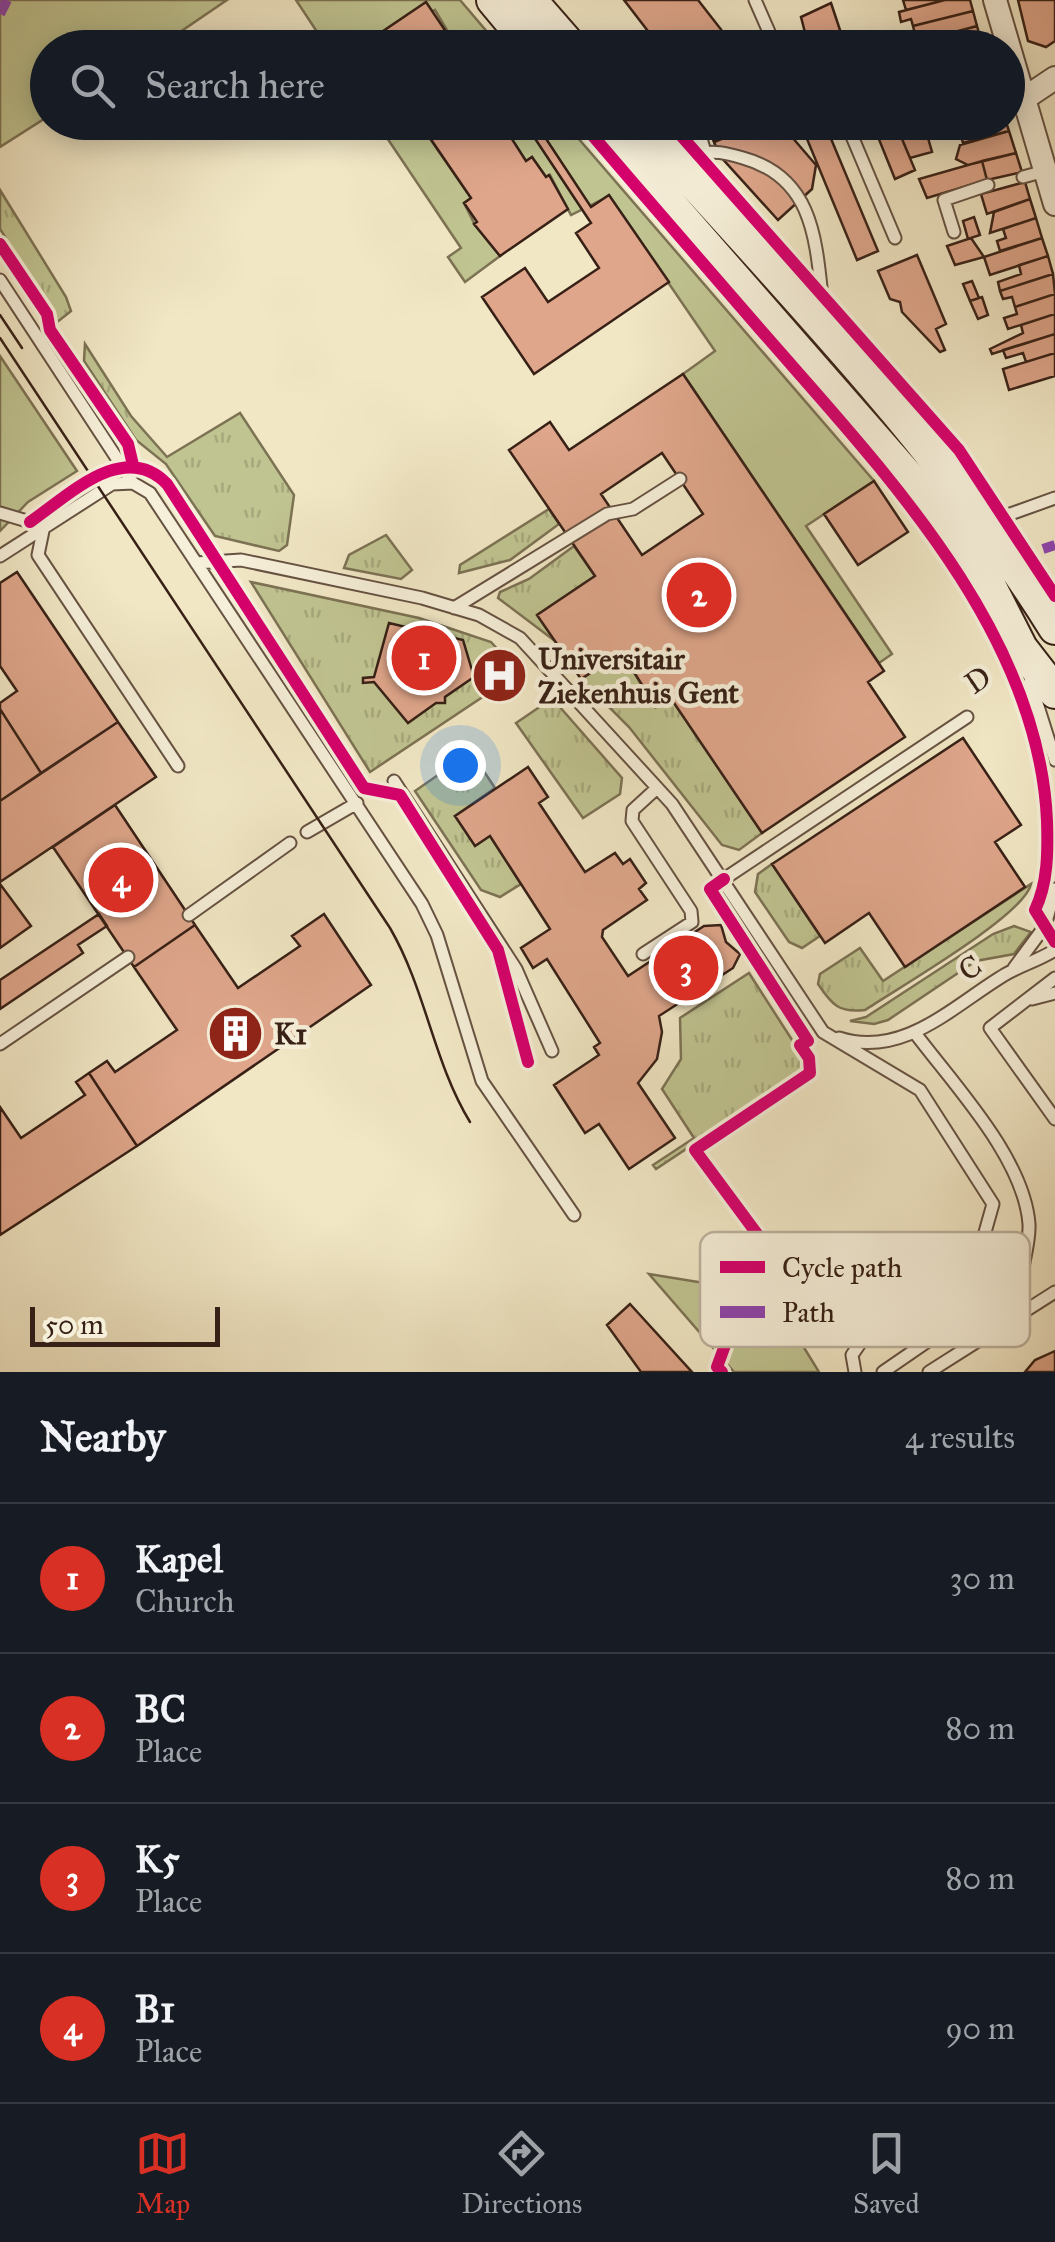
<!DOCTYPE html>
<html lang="en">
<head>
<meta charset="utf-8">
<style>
	body { margin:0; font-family:"IM FELL Great Primer",serif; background:#20242c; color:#f1f3f6 }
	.scale { position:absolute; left:30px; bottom:25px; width:190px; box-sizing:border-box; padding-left:10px; border:5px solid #372016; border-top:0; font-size:28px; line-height:35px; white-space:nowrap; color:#372016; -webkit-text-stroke:8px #f6efd9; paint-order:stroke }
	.you { position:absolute; left:460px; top:765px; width:35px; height:35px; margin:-25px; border:8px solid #fff; border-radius:50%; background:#1a73e8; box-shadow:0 0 0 15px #1a73e833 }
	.badge { display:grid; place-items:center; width:65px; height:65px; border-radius:50%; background:#d93025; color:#fff; font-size:32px; font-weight:700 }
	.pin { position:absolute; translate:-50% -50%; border:5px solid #fff; box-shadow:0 2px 10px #0006 }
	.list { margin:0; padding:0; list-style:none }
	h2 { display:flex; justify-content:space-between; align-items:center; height:130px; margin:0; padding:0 40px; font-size:42px }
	h2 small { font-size:32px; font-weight:400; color:#9ea1a6 }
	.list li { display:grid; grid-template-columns:65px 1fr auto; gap:30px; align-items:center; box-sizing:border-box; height:150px; padding:0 40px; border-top:2px solid #363941 }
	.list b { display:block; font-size:38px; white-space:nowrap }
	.list p { margin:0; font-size:32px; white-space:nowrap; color:#9ea1a6 }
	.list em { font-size:32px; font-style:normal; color:#9ea1a6 }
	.icon { flex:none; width:55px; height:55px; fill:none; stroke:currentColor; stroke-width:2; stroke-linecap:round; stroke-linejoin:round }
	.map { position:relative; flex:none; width:1055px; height:1372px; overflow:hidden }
	.search { position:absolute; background:#171b24; box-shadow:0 5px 25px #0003; left:30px; right:30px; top:30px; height:110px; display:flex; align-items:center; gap:25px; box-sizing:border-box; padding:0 35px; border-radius:55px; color:#9ea1a6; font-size:38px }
	.sheet { height:730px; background:#171b24 }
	nav { display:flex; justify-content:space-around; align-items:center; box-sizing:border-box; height:140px; border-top:2px solid #363941; background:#171b24; font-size:28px; color:#9ea1a6 }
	nav a { display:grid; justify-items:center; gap:5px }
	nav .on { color:#d93025 }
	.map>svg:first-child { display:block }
	.grass { fill:url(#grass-tufts); stroke:#7c7254; stroke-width:2.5 }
	.park { fill:#c0c491; stroke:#7c7254; stroke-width:2.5 }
	.building { fill:#dfa68b; stroke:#372016; stroke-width:2.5; fill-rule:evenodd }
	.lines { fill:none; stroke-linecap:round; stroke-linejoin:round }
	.lane-casing { stroke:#665242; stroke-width:15 }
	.street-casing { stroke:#665242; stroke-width:26 }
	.secondary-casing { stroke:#372016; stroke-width:36 }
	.lane { stroke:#f6efd9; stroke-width:11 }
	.street { stroke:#f6efd9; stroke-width:22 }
	.secondary { stroke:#f6efd9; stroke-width:32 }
	.tram { stroke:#372016; stroke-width:2.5 }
	.quiet { stroke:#8e44ad; stroke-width:10; stroke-dasharray:20 10; stroke-linecap:butt }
	.cycleway-casing { stroke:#f6efd9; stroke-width:19 }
	.cycleway { stroke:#d6006c; stroke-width:12 }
	.labels { text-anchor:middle; stroke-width:9; stroke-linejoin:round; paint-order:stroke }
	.poi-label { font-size:30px; font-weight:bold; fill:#372016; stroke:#f6efd9; text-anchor:start }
	.street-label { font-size:30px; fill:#372016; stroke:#f6efd9 }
	.key { fill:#f6efd9; stroke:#bdb19e; stroke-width:2.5 }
	.key-label { font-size:28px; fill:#372016 }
</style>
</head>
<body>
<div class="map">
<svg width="1055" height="1372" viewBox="0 0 1055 1372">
	<defs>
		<pattern id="grass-tufts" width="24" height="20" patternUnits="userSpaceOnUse" patternTransform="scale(2.5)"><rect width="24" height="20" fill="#c0c491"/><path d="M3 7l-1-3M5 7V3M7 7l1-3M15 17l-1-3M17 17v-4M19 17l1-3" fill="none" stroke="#a6a87c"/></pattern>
	</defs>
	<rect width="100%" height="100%" fill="#f1e7c5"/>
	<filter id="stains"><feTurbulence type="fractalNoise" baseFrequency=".002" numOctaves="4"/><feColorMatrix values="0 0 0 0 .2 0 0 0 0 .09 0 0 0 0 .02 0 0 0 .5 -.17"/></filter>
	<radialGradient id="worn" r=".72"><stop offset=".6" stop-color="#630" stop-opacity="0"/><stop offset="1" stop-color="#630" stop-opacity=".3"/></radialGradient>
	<!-- grass -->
	<path class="grass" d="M0,190l66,107 5,14 -15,12 -4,-13 -52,-81z
		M85,344l46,72 36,41 73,-44 54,82 -7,50 -8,6 -64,-15 -49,-72 -30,-24 -52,-79z
		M549,509l10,15 -49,36 -51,13 1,-8z
		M386,535l26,35 -11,9 -57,-11 5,-13z
		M574,546l21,30 -57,38 17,27 -57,-43 2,-6 29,-13z
		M251,582l168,36 72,24 21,23 -1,13 -141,94z
		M609,661l5,8 13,-8 28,46 15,-10 92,136 -23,17 -17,-5 -93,-118 -48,-48z
		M547,702l12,4 63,72 -2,16 -37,24 -67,-95z
		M471,752l24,36 -40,28 35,20 31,48 -21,13 -19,-7 -66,-99z
		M772,864l48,72 -18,12 -13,-6 -34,-50 3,-18z
		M1031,884c-6,31 -133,104 -166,126 -26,3 -33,-5 -47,-26l2,-10 40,-26 23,33z
		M1014,926l17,6 -17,22 -38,7 -88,59 -14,4 -24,-3 16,-4 127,-83z
		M749,973l54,84 2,13 -149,99 -3,-4 41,-27 -32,-49 19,-30 -1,-41z"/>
	<!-- park -->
	<path class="park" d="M0,0h227l-69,47 -110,1 -1,69 -47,30z
		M296,0h164l40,47h-43l-22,-37 -73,37h-35z
		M377,123h42l52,75 -7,5 11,22 25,31 -35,26 -17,-25 13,-9z
		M501,123h64l309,358 -68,45 86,128 -13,9 -196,-289 32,-23 -106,-155 -38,19 -21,-40 -4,2 -14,-20 -6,4z
		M0,356l77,115 -49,31 -28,29z
		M649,1274l122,20 48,78h-85z"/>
	<!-- building -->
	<path class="building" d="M624,0h74l25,32 -18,16h-44z
		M903,0h42l-39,10z
		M945,0h25l3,11 -60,15 -2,-7 -10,3 -2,-10z
		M1018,0h37v41l-9,6 -18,-6z
		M426,2l31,46h-95l-1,-2z
		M831,3l10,30 -5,2 4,13h-31l-8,-31z
		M973,11l4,15 -60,16 -4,-16z
		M977,26l5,18 -82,4v-1z
		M419,122h82l25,39 6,-4 14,20 3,-2 19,34 -68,47 -26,-32 3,-2 -13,-19 7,-5z
		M501,122h34l56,85 18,-12 60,87 -135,92 -52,-77 43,-29 23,34 51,-34 -23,-35 15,-10 -63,-95 -16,10z
		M706,122h57l-49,20z
		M763,122h16l37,43 -4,24 -34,31 -58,-64 -6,-14z
		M800,122h24l54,129 -21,9z
		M872,122h23l20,48 -20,9z
		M895,122h20l3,12 -16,5z
		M957,122h49l3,9 -46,12z
		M926,131l6,21 -22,6 -8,-19z
		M1009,131l7,22 -48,12 -12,-6 4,-14z
		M1016,153l6,19 -35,8 -5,-19z
		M982,161l5,19 -60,18 -8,-19z
		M1025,182l5,17 -43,15 -6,-20z
		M1030,199l6,19 -46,15 4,-21z
		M974,217l6,18 -12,4 -5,-18z
		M1036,218l6,20 -42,13 -3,-10 9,-3 -3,-9z
		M971,238l13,19 -29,8 -8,-19z
		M1042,238l6,18 -58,19 -6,-18z
		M917,255l29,69 -10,5 9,21 -5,2 -38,-40 -2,-10 -10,-3 -12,-28z
		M1048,256l5,18 -53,17 -2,-9 23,-8 -2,-9z
		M1053,274l2,20 -40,13 -3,-10 -9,2 -3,-8z
		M972,281l7,17 -9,3 -7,-17z
		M1055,294v20l-47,15 -4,-11 13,-4 -2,-7z
		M982,297l6,18 -10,4 -8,-18z
		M1055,314v20l-63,20 -2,-5 33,-16 -2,-8z
		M1055,334v19l-29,9 -3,-9 -17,5 -3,-8z
		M1055,353v23l-46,14 -6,-21z
		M683,374l201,297 -16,11 37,55 -143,96 -92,-136 -14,10 -29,-46 -13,8 -5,-8 -28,18 -44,-64 58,-39 -86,-126 41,-28 19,28zM662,453l41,61 -61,41 -41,-61z
		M874,481l34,51 -50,33 -34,-51z
		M17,572l101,150 -77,51 -41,-64v-6l17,-12 -17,-25v-83z
		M389,623l29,7 9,-4 2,6 34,8 11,37 -29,20v6h-9l-28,20 -34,-41 -11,1v-5l11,-1z
		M0,709l41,64 -41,28z
		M118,722l38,55 -156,105v-81z
		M963,738l58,87 -26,17 30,45 -120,80 -36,-54 -44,30 -53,-79z
		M528,767l20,30 -9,6 46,69 30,-19 8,11 7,-5 16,24 -7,6 8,11 -44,30 -1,7 26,39 76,-50 17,-1 5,17 14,12 -7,14 -74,48 3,16 -5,27 -19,24 37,55 -46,31 -30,-45 -14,9 -31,-48 45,-30 -5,-8 6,-4 -53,-84 -14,9 -12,-20 29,-19 -60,-93 -15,10 -20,-30z
		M115,805l80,120 -61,42 -81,-120z
		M0,884l31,42 -31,22z
		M99,914l8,12 -29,19 5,8 -83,56v-29z
		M324,914l47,71 -234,161 -48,-73 18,-12 8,11 62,-42 -43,-63 61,-42 43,63 62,-42 -8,-10z
		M89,1073l48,73 -137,89v-128l21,31 64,-43 -9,-13z
		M630,1304l62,68h-51l-34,-47z
		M1055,1351v21h-30l10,-12z"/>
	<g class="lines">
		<defs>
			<path id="lane" d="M755,0l21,48
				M696,122l9,30
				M846,122l49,116
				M684,171l13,-17c17,-4 29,-1 46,4 75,21 73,90 81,157
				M1023,177l22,-6
				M954,232l-10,-32 44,-15
				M0,280l133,203
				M0,513l44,13
				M988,522l67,-24
				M44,526l-6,29 140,211
				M0,556l112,-72 21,-1 17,10 272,411 15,31 45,146 92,134
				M196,563l45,-3 181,38 57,17 41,23 152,166 151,228 97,58 73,114 -17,60 -106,65 -18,26 3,17
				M454,608l153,-94 26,-5 47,-30
				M1030,681l25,79
				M394,781l122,188 36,82
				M307,832l50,-29
				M724,879l243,-162
				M189,915l101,-72
				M643,954l49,-32 -1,-11 -59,-90 1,-11 24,-22
				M1014,968l31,-42 10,-37
				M1055,978l-65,50 65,91
				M1032,999l23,-6
				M839,1038c65,21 116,-34 167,-64 16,-9 33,-14 49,-24
				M0,1044l128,-87
				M883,1372l138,-95c3,-17 9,-37 8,-53 -5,-66 -75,-139 -114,-191
				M929,1372l126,-80"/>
			<path id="street" d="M995,0l60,204
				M1022,100l33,-22"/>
			<path id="secondary" d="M493,0l40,48
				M530,0l42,48
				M598,122l326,373 63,86 34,67 34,44
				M639,122c146,164 300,320 416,506"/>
		</defs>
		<!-- lane casing -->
		<use href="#lane" class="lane-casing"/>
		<!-- street casing -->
		<use href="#street" class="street-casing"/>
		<!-- secondary casing -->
		<use href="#secondary" class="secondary-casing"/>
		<!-- lane -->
		<use href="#lane" class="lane"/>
		<!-- street -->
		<use href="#street" class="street"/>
		<!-- secondary -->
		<use href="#secondary" class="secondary"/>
		<!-- tram -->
		<path class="tram" d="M0,315l22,33
			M0,338l390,590c36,62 43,133 80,194"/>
		<!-- quiet -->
		<path class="quiet" d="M0,14l7,-14
			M1043,549l12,-4"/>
		<defs>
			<path id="cycleway" d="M581,122c59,69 119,138 178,206 120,138 280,301 288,493 1,30 1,62 -12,89l20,32
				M669,122l290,328 96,146
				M0,244l47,70 3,16 78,114 5,21
				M30,522c38,-26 94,-83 137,-38l197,304 36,7 98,155 30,112
				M722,1372l-5,-5 46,-125 -68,-92 115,-77 -1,-15 -9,-13 8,-4 -98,-152 14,-10"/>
		</defs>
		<!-- cycleway casing -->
		<use href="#cycleway" class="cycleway-casing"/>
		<!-- cycleway -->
		<use href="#cycleway" class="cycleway"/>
	</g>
	<!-- icons -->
	<defs>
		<symbol id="hospital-disc" viewBox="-11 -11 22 22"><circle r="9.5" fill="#8f2418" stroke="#f6efd9"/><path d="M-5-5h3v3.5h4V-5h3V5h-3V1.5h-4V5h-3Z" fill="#fff"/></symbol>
		<symbol id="building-disc" viewBox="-11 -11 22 22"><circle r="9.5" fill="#8f2418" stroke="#f6efd9"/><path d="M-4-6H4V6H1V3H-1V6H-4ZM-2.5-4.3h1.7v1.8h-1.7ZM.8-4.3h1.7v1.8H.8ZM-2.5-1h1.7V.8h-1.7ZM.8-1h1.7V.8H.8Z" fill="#fff"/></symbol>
	</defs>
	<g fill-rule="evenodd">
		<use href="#hospital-disc" x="468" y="644" width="63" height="63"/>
		<use href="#building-disc" x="204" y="1002" width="63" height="63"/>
	</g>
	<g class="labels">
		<!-- poi labels -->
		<g class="poi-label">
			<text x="538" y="669">Universitair<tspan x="538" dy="34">Ziekenhuis Gent</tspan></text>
			<text x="274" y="1044">K1</text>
		</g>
		<!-- street labels -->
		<g class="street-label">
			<text transform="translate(978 680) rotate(-34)" y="10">D</text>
			<text transform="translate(970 968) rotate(-33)" y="10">C</text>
		</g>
	</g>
	<!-- legend -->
	<rect x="700" y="1232" width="330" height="115" rx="15" class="key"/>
	<rect x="720" y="1261" width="45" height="12" fill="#d6006c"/>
	<rect x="720" y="1306" width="45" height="12" fill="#8e44ad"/>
	<g class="key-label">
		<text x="782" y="1277">Cycle path</text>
		<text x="782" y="1322">Path</text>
	</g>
	<rect width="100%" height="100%" filter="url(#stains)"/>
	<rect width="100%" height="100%" fill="url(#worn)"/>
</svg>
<div class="scale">50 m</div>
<div class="you"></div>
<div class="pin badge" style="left:424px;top:658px">1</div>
<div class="pin badge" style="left:699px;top:595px">2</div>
<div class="pin badge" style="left:686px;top:968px">3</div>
<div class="pin badge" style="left:121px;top:880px">4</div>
<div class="search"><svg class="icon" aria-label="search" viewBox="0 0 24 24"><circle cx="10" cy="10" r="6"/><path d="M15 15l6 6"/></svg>Search here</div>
</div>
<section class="sheet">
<h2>Nearby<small>4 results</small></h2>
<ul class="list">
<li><span class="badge">1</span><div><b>Kapel</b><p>Church</p></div><em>30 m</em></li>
<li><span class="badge">2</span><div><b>BC</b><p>Place</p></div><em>80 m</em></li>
<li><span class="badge">3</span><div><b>K5</b><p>Place</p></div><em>80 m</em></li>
<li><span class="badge">4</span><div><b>B1</b><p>Place</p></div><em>90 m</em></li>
</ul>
</section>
<nav>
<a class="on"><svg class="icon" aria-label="map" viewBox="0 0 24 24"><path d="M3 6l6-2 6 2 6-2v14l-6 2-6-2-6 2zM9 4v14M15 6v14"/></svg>Map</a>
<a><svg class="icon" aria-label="directions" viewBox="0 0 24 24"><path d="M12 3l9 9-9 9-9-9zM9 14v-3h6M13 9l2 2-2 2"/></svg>Directions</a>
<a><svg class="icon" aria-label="saved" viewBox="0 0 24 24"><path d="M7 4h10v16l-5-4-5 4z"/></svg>Saved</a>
</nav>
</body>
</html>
